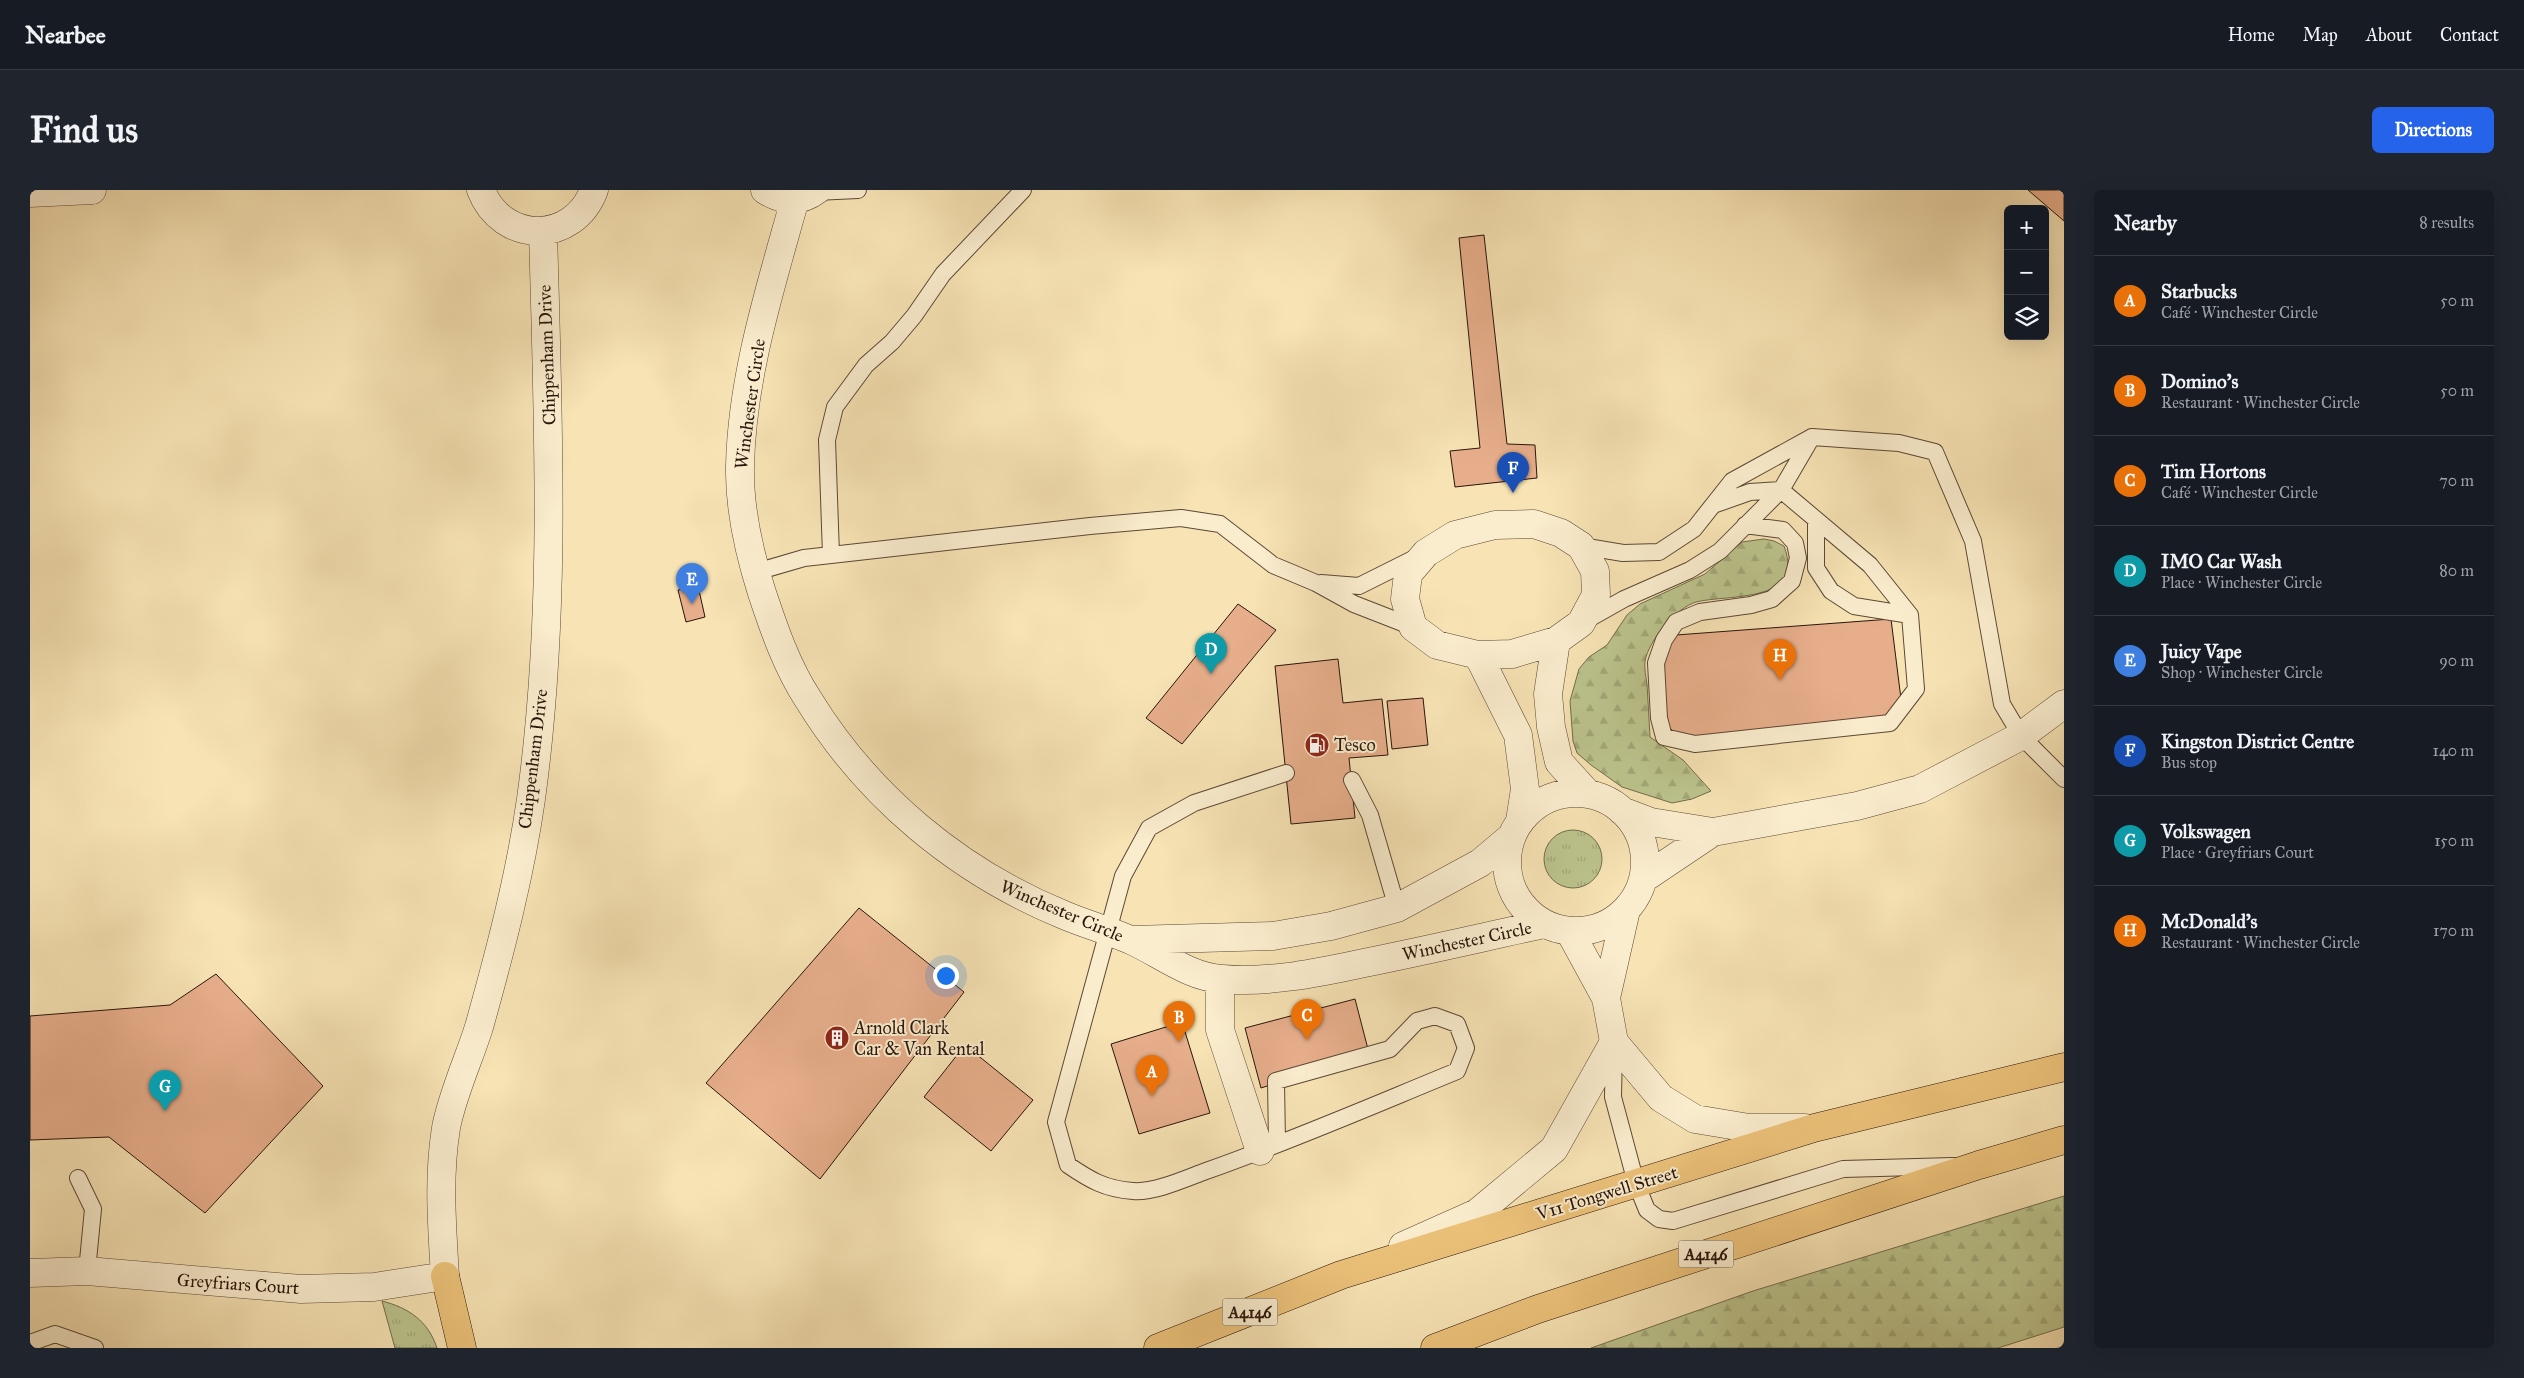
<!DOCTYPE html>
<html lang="en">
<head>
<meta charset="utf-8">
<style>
	body { margin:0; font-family:"IM FELL Great Primer",serif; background:#20242c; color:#f1f3f6 }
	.controls { position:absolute; right:15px; top:15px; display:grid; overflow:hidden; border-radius:8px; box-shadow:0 5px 20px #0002 }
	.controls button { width:45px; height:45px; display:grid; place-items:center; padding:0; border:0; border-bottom:1px solid #363941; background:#171b24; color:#f1f3f6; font:25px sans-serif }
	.you { position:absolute; left:915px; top:785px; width:18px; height:18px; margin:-12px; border:4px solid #fff; border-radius:50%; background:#1a73e8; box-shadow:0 0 0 8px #1a73e833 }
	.badge { display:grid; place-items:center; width:32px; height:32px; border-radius:50%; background:#2563eb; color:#fff; font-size:16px; font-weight:700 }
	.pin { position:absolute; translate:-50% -41px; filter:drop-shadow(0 1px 2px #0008) }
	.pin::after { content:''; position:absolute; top:26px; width:18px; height:15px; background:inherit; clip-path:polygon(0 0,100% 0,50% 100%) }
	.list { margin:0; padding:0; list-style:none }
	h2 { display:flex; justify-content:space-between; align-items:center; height:65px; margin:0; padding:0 20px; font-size:21px }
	h2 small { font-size:16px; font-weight:400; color:#9ea1a6 }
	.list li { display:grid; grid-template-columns:32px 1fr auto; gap:15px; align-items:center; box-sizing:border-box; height:90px; padding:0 20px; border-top:1px solid #363941 }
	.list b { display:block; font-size:19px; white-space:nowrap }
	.list p { margin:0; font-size:16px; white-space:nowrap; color:#9ea1a6 }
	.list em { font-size:16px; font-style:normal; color:#9ea1a6 }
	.icon { flex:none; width:28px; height:28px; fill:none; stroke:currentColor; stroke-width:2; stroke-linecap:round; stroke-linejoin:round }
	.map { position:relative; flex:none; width:2034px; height:1158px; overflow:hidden; border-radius:8px }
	header { display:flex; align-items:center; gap:30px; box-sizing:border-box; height:70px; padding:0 25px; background:#171b24; border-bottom:1px solid #363941 }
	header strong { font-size:24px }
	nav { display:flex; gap:28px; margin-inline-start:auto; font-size:18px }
	.intro { display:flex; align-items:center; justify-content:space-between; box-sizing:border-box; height:120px; padding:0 30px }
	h1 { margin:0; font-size:35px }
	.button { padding:12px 22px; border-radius:8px; background:#2563eb; color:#fff; font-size:18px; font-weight:700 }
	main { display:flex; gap:30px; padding:0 30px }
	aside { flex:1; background:#171b24; border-radius:8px; box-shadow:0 5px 20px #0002 }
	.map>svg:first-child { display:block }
	.grass { fill:url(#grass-tufts); stroke:#726c4c }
	.forest { fill:url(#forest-firs); stroke:#726c4c }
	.building { fill:#e7ae8b; stroke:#29150b }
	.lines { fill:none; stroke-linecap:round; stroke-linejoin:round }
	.lane-casing { stroke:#5c4835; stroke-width:18 }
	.street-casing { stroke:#5c4835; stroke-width:29 }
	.highway-casing { stroke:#29150b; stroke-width:29 }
	.lane { stroke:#faedce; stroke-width:16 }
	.street { stroke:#faedce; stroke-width:28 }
	.highway { stroke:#ecc27a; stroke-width:28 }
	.labels { text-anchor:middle; stroke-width:4; stroke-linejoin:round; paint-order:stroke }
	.shield { fill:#faedce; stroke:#685646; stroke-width:1 }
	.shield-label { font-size:16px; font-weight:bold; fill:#29150b }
	.street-label { font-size:18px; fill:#29150b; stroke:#faedce }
	.poi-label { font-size:18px; fill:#29150b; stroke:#faedce; text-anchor:start }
</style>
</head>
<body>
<header>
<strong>Nearbee</strong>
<nav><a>Home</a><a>Map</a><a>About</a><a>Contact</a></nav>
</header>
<div class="intro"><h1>Find us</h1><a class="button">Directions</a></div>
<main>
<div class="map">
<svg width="2034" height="1158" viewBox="0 0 2034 1158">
	<defs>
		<pattern id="grass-tufts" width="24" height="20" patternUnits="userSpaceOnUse" patternTransform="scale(1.25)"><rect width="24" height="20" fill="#bcc48d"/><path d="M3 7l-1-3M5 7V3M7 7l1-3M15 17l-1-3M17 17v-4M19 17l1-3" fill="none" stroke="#a2a878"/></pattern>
		<pattern id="forest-firs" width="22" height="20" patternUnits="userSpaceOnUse" patternTransform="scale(1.25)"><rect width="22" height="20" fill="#bcc48d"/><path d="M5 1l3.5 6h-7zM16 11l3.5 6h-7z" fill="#a2a878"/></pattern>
	</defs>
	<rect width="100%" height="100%" fill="#f7e3b4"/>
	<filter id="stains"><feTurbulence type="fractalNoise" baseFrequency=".004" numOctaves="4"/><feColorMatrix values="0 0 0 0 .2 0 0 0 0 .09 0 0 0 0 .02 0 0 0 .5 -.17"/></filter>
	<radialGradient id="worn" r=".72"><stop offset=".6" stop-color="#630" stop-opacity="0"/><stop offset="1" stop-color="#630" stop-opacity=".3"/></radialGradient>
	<!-- grass -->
	<path class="grass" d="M1514 669a29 29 0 1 1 58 0a29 29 0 1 1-58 0Z
		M352,1111c27,7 46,20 55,47h-42z"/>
	<!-- forest -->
	<path class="forest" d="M1734,349l10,2 10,5c22,58 -56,48 -88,56 -20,6 -47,38 -51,59 -1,7 1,16 2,23 1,17 2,35 3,53l33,23 28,31 -19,8 -20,4 -50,-16 -31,-22 -14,-12 -4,-12 -3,-40 9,-32 10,-12 18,-12 20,-30 13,-11 65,-30 37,-32z
		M2034,1006v131l-66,21h-407l162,-57z"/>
	<!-- building -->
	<path class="building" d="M1998,0h36v31z
		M1454,45l23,209 28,1 2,33 -82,9 -5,-36 30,-3 -21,-210z
		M668,396l7,31 -19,5 -8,-32z
		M1208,414l38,26 -94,114 -36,-26z
		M1861,429l10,80 -13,20 -205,19 -18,-13 -4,-64 15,-26z
		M1308,469l5,44 39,-4 6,56 -39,3 6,60 -64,6 -16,-158z
		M1393,508l5,47 -36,4 -5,-48z
		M829,718l105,84 -144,187 -114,-96z
		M186,784l107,112 -118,127 -96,-76 -79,3v-124l140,-11z
		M1325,809l14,54 -108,35 -16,-60z
		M1152,832l28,91 -71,21 -28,-90z
		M935,855l68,55 -42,51 -67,-54z"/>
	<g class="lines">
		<defs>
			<path id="lane" d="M785,2l43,-2
				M1686,314l34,-12 31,-2 89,75 40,50 6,74 -26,34 -195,21 -31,-7 -5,-19 -3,-55 8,-23 12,-18 24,-10 51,-7 21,-6 20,-18 6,-23 -3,-15 -12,-13 -38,-5
				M1786,330v48l15,23 23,15 56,9
				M1551,356l42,7 36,-1 35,-23 38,-48 80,-44
				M801,365l-4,-115 8,-33 31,-42 26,-23 22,-26 29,-42 80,-84
				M726,382l48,-14 27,-3 259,-29 91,-8 39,6 53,41 43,18 38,21 59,23
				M1291,393l38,3 58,-29
				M1555,431l39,-22 66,-29 30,-19 61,-61 31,-53 87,6 36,9 38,89 29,163 19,32 43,43
				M1322,590l18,35 27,93
				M1584,859l-1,48 23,86 11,27 12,9 14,2 170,-52 110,-3
				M1247,954l-1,-63 114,-32 27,-28 18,-5 22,8 9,24 -9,23c-83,34 -166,70 -251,100 -19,7 -52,22 -73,20 -28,-2 -43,-11 -65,-26l-12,-43 67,-246 26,-48 45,-25 92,-30
				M48,988l15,31 -6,62
				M0,1153l25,-9 40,14"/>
			<path id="street" d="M451,0c21,54 92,55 113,0
				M735,0c17,11 35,13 52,0
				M0,3l62,-3
				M765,9c-24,87 -53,176 -55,267 -1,43 9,86 22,127 12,36 25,74 46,106 60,98 151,173 256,216 23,10 48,16 71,27 27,13 55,35 87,37 47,4 96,-6 142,-16 60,-12 120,-26 180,-39
				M1504,334l27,9 20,13 14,25 1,24 -15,28 -25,18 -44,13 -34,1 -41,-10 -24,-18 -8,-28 3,-25 18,-21 29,-18 40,-10z
				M1526,451l-8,53 3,33 8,35 29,32
				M1448,465l40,80 7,54 -5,32
				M1477 672a69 69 0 1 1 138 0a69 69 0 1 1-138 0Z
				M1592,621l29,11 62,10 144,-26 63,-17 101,-53 43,-32
				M1613,689l70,-47
				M1540,742l36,66 8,44 47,56 34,21 54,9h56
				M1102,750l141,-4 58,-10 66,-18 83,-45 31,-26
				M1190,789v51l40,121
				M1576,808l20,-88
				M1373,1056l74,-33 77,-64 60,-107
				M0,1083l57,-2 214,18 73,-2 71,-11c-3,-49 -7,-99 1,-148 6,-33 23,-69 33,-101 21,-75 41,-151 52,-228 26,-188 17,-379 12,-568"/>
			<path id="highway" d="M415,1086l17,72
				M1128,1158l183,-73 473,-147 250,-61
				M1405,1158l103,-39 441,-144 85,-25"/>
		</defs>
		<!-- lane casing -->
		<use href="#lane" class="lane-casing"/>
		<!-- street casing -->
		<use href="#street" class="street-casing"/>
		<!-- highway casing -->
		<use href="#highway" class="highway-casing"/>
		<!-- lane -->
		<use href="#lane" class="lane"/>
		<!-- street -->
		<use href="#street" class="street"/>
		<!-- highway -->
		<use href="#highway" class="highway"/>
	</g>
	<!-- icons -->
	<defs>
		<symbol id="fuel-disc" viewBox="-11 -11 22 22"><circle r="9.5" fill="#8f2418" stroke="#faedce"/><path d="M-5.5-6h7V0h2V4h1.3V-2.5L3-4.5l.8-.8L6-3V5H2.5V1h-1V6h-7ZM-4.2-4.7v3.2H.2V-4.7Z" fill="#fff"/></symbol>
		<symbol id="building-disc" viewBox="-11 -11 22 22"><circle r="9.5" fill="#8f2418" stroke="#faedce"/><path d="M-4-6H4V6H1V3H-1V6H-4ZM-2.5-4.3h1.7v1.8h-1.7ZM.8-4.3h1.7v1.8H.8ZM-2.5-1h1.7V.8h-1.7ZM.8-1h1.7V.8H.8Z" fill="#fff"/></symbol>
	</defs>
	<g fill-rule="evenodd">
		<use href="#fuel-disc" x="1273" y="541" width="28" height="28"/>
		<use href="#building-disc" x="793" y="834" width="28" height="28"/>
	</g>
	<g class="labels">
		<!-- shield labels -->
		<g class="shield">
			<rect x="1648.5" y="1050.5" width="55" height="27" rx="4"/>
			<rect x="1192.5" y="1108.5" width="55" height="27" rx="4"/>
		</g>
		<g class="shield-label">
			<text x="1676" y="1070">A4146</text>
			<text x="1220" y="1128">A4146</text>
		</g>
		<!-- street labels -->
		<g class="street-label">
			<text transform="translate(517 165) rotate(-92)" y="6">Chippenham Drive</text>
			<text transform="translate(720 214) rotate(-82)" y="6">Winchester Circle</text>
			<text transform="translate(503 569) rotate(-83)" y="6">Chippenham Drive</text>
			<text transform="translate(1032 721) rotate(23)" y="6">Winchester Circle</text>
			<text transform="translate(1437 751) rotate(-12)" y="6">Winchester Circle</text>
			<text transform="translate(1577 1003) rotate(-17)" y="6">V11 Tongwell Street</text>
			<text transform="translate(208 1094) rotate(4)" y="6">Greyfriars Court</text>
		</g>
		<!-- poi labels -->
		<g class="poi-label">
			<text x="1304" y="561">Tesco</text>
			<text x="824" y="844">Arnold Clark<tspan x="824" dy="21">Car &amp; Van Rental</tspan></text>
		</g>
	</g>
	<rect width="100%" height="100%" filter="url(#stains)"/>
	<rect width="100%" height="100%" fill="url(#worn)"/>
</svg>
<div class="controls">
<button>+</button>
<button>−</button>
<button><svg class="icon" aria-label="layers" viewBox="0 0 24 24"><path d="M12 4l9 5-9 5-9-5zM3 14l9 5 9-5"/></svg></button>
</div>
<div class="you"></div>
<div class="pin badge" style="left:1122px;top:906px;background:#e8710a">A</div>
<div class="pin badge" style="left:1149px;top:852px;background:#e8710a">B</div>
<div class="pin badge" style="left:1277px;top:850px;background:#e8710a">C</div>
<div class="pin badge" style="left:1181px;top:484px;background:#0f9aa8">D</div>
<div class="pin badge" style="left:662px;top:414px;background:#3f7fe0">E</div>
<div class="pin badge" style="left:1483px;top:303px;background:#1a4fb4">F</div>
<div class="pin badge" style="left:135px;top:921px;background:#0f9aa8">G</div>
<div class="pin badge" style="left:1750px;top:490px;background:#e8710a">H</div>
</div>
<aside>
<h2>Nearby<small>8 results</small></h2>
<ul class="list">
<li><span class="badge" style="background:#e8710a">A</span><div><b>Starbucks</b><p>Café · Winchester Circle</p></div><em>50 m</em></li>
<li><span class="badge" style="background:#e8710a">B</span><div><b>Domino's</b><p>Restaurant · Winchester Circle</p></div><em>50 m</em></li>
<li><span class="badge" style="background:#e8710a">C</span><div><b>Tim Hortons</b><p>Café · Winchester Circle</p></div><em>70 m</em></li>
<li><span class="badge" style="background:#0f9aa8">D</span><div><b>IMO Car Wash</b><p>Place · Winchester Circle</p></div><em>80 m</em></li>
<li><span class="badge" style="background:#3f7fe0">E</span><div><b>Juicy Vape</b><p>Shop · Winchester Circle</p></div><em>90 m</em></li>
<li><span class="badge" style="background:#1a4fb4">F</span><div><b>Kingston District Centre</b><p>Bus stop</p></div><em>140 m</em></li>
<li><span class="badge" style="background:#0f9aa8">G</span><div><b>Volkswagen</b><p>Place · Greyfriars Court</p></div><em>150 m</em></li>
<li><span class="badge" style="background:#e8710a">H</span><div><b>McDonald's</b><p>Restaurant · Winchester Circle</p></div><em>170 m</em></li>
</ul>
</aside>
</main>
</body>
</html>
